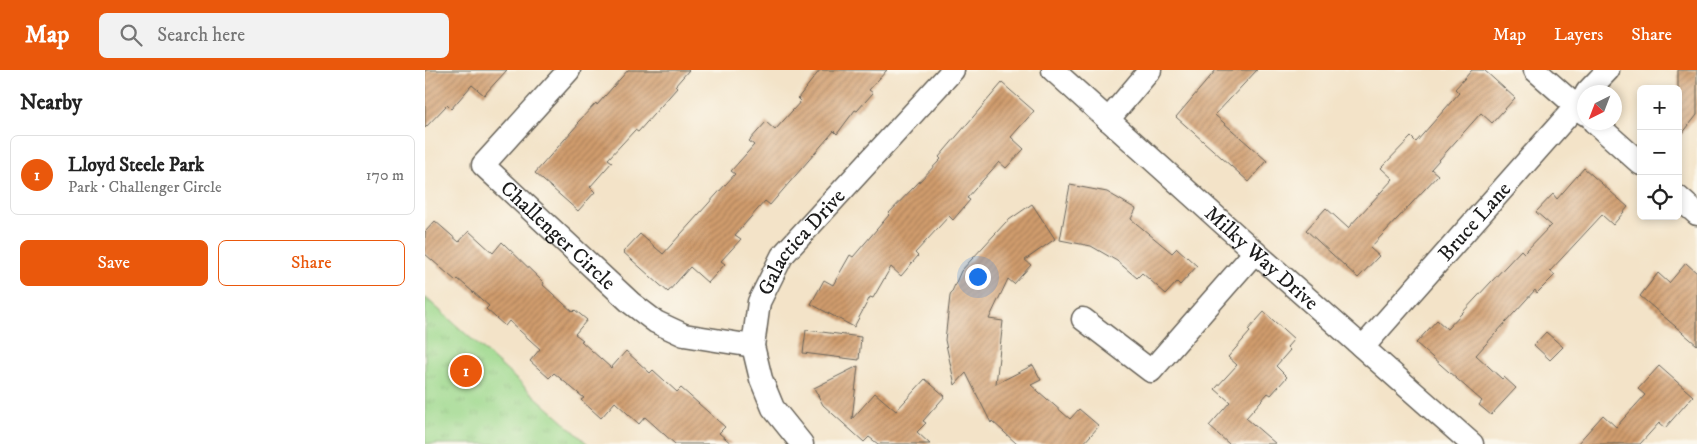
<!DOCTYPE html>
<html lang="en">
<head>
<meta charset="utf-8">
<style>
	body { margin:0; font-family:"IM FELL DW Pica",serif; background:#f2f2f2; color:#222 }
	.controls { position:absolute; right:15px; top:15px; display:grid; overflow:hidden; border-radius:8px; box-shadow:0 2px 8px #0003 }
	.controls button { width:45px; height:45px; display:grid; place-items:center; padding:0; border:0; border-bottom:1px solid #e0e0e0; background:#fff; color:#222; font:25px sans-serif }
	.compass { position:absolute; left:1152px; top:15px; width:45px; height:45px; border-radius:50%; background:#fff; box-shadow:0 2px 8px #0003; rotate:222deg }
	.you { position:absolute; left:552px; top:206px; width:18px; height:18px; margin:-12px; border:4px solid #fff; border-radius:50%; background:#1a73e8; box-shadow:0 0 0 8px #1a73e833 }
	.badge { display:grid; place-items:center; width:32px; height:32px; border-radius:50%; background:#ea580c; color:#fff; font-size:16px; font-weight:700 }
	.pin { position:absolute; translate:-50% -50%; border:2px solid #fff; box-shadow:0 1px 5px #0006 }
	.list { margin:0; padding:0; list-style:none }
	h2 { display:flex; justify-content:space-between; align-items:center; height:65px; margin:0; padding:0 20px; font-size:21px }
	h2 small { font-size:16px; font-weight:400; color:#767676 }
	.list li { display:grid; grid-template-columns:32px 1fr auto; gap:15px; align-items:center; box-sizing:border-box; height:80px; margin:0 10px 10px; padding:0 10px; border:1px solid #e0e0e0; border-radius:8px }
	.list b { display:block; font-size:19px; white-space:nowrap }
	.list p { margin:0; font-size:16px; white-space:nowrap; color:#767676 }
	.list em { font-size:16px; font-style:normal; color:#767676 }
	.actions { display:flex; gap:10px; padding:15px 20px }
	.actions a { flex:1; padding:11px 0; border:1px solid #ea580c; border-radius:8px; text-align:center; font-size:18px; color:#ea580c }
	.actions .main { background:#ea580c; color:#fff }
	.icon { flex:none; width:28px; height:28px; fill:none; stroke:currentColor; stroke-width:2; stroke-linecap:round; stroke-linejoin:round }
	.map { position:relative; flex:none; width:1272px; height:374px; overflow:hidden }
	header { display:flex; align-items:center; gap:30px; box-sizing:border-box; height:70px; padding:0 25px; background:#ea580c; color:#fff }
	header strong { font-size:24px }
	nav { display:flex; gap:28px; margin-inline-start:auto; font-size:18px }
	.search { width:350px; height:45px; background:#f2f2f2; display:flex; align-items:center; gap:12px; box-sizing:border-box; padding:0 18px; border-radius:8px; color:#767676; font-size:19px }
	main { display:flex }
	aside { flex:1; background:#fff }
	.map>svg:first-child { display:block }
	.park { fill:url(#park-tufts); stroke:#5c7a54 }
	.building { fill:url(#building-hatch) }
	.lines { fill:none; stroke-linecap:round; stroke-linejoin:round }
	.minor-casing { stroke:#676258; stroke-width:25 }
	.minor { stroke:#fff; stroke-width:22 }
	.labels { text-anchor:middle; stroke-width:4; stroke-linejoin:round; paint-order:stroke }
	.street-label { font-size:21px; fill:#1c1c1c; stroke:#fbf7ec }
</style>
</head>
<body>
<header>
<strong>Map</strong>
<div class="search"><svg class="icon" aria-label="search" viewBox="0 0 24 24"><circle cx="10" cy="10" r="6"/><path d="M15 15l6 6"/></svg>Search here</div>
<nav><a>Map</a><a>Layers</a><a>Share</a></nav>
</header>
<main>
<aside>
<h2>Nearby<small></small></h2>
<ul class="list">
<li><span class="badge">1</span><div><b>Lloyd Steele Park</b><p>Park · Challenger Circle</p></div><em>170 m</em></li>
</ul>
<div class="actions"><a class="main">Save</a><a>Share</a></div>
</aside>
<div class="map">
<svg width="1272" height="374" viewBox="0 0 1272 374">
	<defs>
		<pattern id="park-tufts" width="24" height="20" patternUnits="userSpaceOnUse" patternTransform="scale(1.25)"><rect width="24" height="20" fill="#9cd88c"/><path d="M3 7l-1-3M5 7V3M7 7l1-3M15 17l-1-3M17 17v-4M19 17l1-3" fill="none" stroke="#86b978"/></pattern>
		<pattern id="building-hatch" width="6" height="6" patternUnits="userSpaceOnUse" patternTransform="scale(1.25)"><rect width="6" height="6" fill="#d09c6d"/><path d="M-1 1l2-2M0 6l6-6M5 7l2-2" fill="none" stroke="#a87e59"/></pattern>
	</defs>
	<rect width="100%" height="100%" fill="#fbf7ec"/>
	<filter id="ink" filterUnits="userSpaceOnUse"><feTurbulence type="fractalNoise" baseFrequency=".02" numOctaves="2"/><feDisplacementMap in="SourceGraphic" scale="10" xChannelSelector="R" yChannelSelector="G"/><feConvolveMatrix kernelMatrix="1 2 1 2 8 2 1 2 1" color-interpolation-filters="sRGB"/></filter>
	<filter id="wash" filterUnits="userSpaceOnUse"><feTurbulence type="fractalNoise" baseFrequency=".0096" numOctaves="4" result="noise"/><feDisplacementMap in="SourceGraphic" scale="20" xChannelSelector="R" yChannelSelector="G"/><feGaussianBlur stdDeviation="1.12" result="paint"/><feColorMatrix in="noise" values="0 0 0 0 0 0 0 0 0 0 0 0 0 0 0 0 0 1.4 0 .05"/><feComposite in="paint" operator="in"/></filter>
	<g filter="url(#wash)">
		<rect width="100%" height="100%" fill="#f3e3c8"/>
		<!-- park -->
		<path class="park" d="M0,227l163,147h-163z"/>
		<g id="blocks">
			<!-- building -->
			<path class="building" d="M0,0h82l-23,25 -12,-10 -21,24 -4,-4 -22,23z
				M203,0h61l-14,16 2,2 -39,44 -3,-2 -27,29 4,3 -22,25 5,5 -17,19 -43,-38 44,-50 -1,-1 18,-19 1,2z
				M395,0h67l-18,20 4,3 -16,18 -2,-1 -18,24 -3,-3 -64,74 -5,-4 -30,34 6,4 -20,22 4,3 -17,19 -18,-16 -22,25 -45,-40 17,-18 23,20 72,-80 -4,-3 23,-26 -5,-4 17,-19 9,8 26,-29 -3,-3z
				M791,0h41l-42,45 52,46 -18,21 -73,-65z
				M1047,0h12l31,28 -23,25 -11,-10 -50,56 7,6 -68,73 9,8 -21,22 -52,-48 20,-22 22,20 45,-49 -12,-11 30,-31 5,5 43,-49 -4,-4z
				M1253,0h19v45l-19,24z
				M577,13l32,28 -23,26 13,12 -18,19 -7,-6 -32,36 3,2 -17,20 -4,-4 -34,37 3,3 -17,20 -10,-9 -18,31 -3,-1 -16,30 -43,-23 13,-24 9,5 17,-30 3,2 36,-42 -1,-1 53,-55 -2,-2z
				M1159,98l44,39 -15,18 -11,-10 -52,56 5,4 -18,18 -2,-3 -59,65 26,24 2,-2 12,11 -25,27 -12,-10 3,-4 -66,-58 21,-23 10,9 74,-79 3,3 27,-28 -15,-13 17,-18 4,5z
				M645,115l37,7 29,17 -5,10 41,34 5,-5 20,18 -17,19 -3,-3 -11,12 -24,-21 -5,5 -20,-17 -26,-15 -31,-6z
				M607,134l23,35 -30,21 6,5 -17,19 -6,-5 -19,40 14,2 -7,63 37,-19 8,15 -10,5 39,34 9,-10 20,17 -16,18h-66l-25,-23 -1,2 -25,-50 -11,12 -10,-45 5,-44 11,-25 45,-49z
				M10,151l24,21 10,-11 24,22 9,-11 42,41 -1,2 30,27 2,-2 12,10 -12,14 8,6 -2,1 30,27 15,-17 24,22 3,-3 24,22 4,-4 44,39 -6,6 13,11h-57l-30,-27 -6,7 -24,-22 -14,16 -20,-18 3,-2 -30,-25 -5,5 -19,-17 10,-12 -31,-28 -4,5 -19,-17 3,-3 -31,-27 -2,2 -31,-27v-22z
				M1261,193l11,10v72l-57,-49 18,-23 11,10z
				M839,242l30,27 -7,8 3,3 -14,16 11,11 -16,18 -3,-2 -22,25 30,26h-47l-20,-18 21,-24 -15,-13 22,-24 -9,-8 22,-25 -2,-2z
				M381,260l55,7 -2,23 -56,-7z
				M1121,262l17,15 -13,13 -16,-15z
				M433,296l-6,53 23,-26 21,18 29,-32 20,17 -22,25 3,2 -9,9 13,12h-52l-9,-7 -5,5 -41,-37 -9,-17z
				M1234,296l34,30 -28,32 -6,-5 -19,21h-63l26,-29 13,12 29,-32 -7,-6z"/>
		</g>
	</g>
	<g filter="url(#ink)">
		<use href="#blocks" fill-opacity="0" stroke="#676258" stroke-width="1"/>
		<g class="lines">
			<defs>
				<g id="minor">
					<path id="s1" d="M144,0l-86,95 148,138 25,19 28,13 69,11"/>
					<path id="s2" d="M628,0l202,182 217,192"/>
					<path d="M1110,0l50,44"/>
					<path d="M1162,22l21,-22"/>
					<path d="M683,50l42,-50"/>
					<path d="M1169,52l47,42"/>
					<path d="M1253,127l19,17"/>
					<path d="M658,249l68,52 104,-119"/>
					<path id="s3" d="M938,277l222,-251"/>
					<path id="s4" d="M377,374l-29,-36 -12,-29 -8,-33 6,-44 23,-46 171,-186"/>
				</g>
			</defs>
			<!-- minor casing -->
			<use href="#minor" class="minor-casing"/>
			<!-- minor -->
			<use href="#minor" class="minor"/>
		</g>
	</g>
	<g class="labels">
		<!-- street labels -->
		<g class="street-label">
			<text dy="7" stroke="none"><textPath href="#s3" startOffset="168">Bruce Lane</textPath></text>
			<text dy="7" stroke="none"><textPath href="#s1" startOffset="231">Challenger Circle</textPath></text>
			<text dy="7" stroke="none"><textPath href="#s4" startOffset="230">Galactica Drive</textPath></text>
			<text dy="7" stroke="none"><textPath href="#s2" startOffset="281">Milky Way Drive</textPath></text>
		</g>
	</g>
</svg>
<div class="controls">
<button>+</button>
<button>−</button>
<button><svg class="icon" aria-label="locate" viewBox="0 0 24 24"><circle cx="12" cy="12" r="6"/><path d="M12 2v4M12 18v4M2 12h4M18 12h4"/></svg></button>
</div>
<svg class="compass" viewBox="-18 -18 36 36"><path d="M0-13l5 13h-10z" fill="#e53935"/><path d="M0 13l5-13h-10z" fill="#767676"/></svg>
<div class="you"></div>
<div class="pin badge" style="left:41px;top:301px">1</div>
</div>
</main>
</body>
</html>
